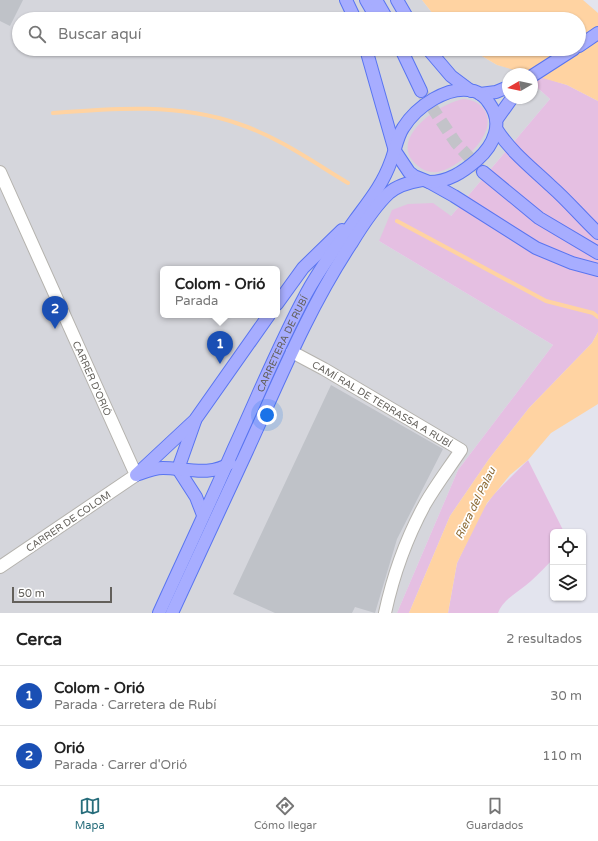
<!DOCTYPE html>
<html lang="es">
<head>
<meta charset="utf-8">
<style>
	body { margin:0; font-family:"Varela Round",sans-serif; background:#f6f6f6; color:#222 }
	.controls { position:absolute; right:12px; bottom:12px; display:grid; overflow:hidden; border-radius:6px; box-shadow:0 1px 3px #0004 }
	.controls button { width:36px; height:36px; display:grid; place-items:center; padding:0; border:0; border-bottom:1px solid #e0e0e0; background:#fff; color:#222; font:20px sans-serif }
	.compass { position:absolute; left:502px; top:68px; width:36px; height:36px; border-radius:50%; background:#fff; box-shadow:0 1px 3px #0004; rotate:261deg }
	.scale { position:absolute; left:12px; bottom:10px; width:100px; box-sizing:border-box; padding-left:4px; border:2px solid #63605b; border-top:0; font-size:11px; line-height:14px; white-space:nowrap; color:#63605b; -webkit-text-stroke:3px #fff; paint-order:stroke }
	.you { position:absolute; left:267px; top:415px; width:14px; height:14px; margin:-10px; border:3px solid #fff; border-radius:50%; background:#1a73e8; box-shadow:0 0 0 6px #1a73e833 }
	.badge { display:grid; place-items:center; width:26px; height:26px; border-radius:50%; background:#276d7b; color:#fff; font-size:13px; font-weight:700 }
	.pin { position:absolute; translate:-50% -33px; filter:drop-shadow(0 1px 2px #0008) }
	.pin::after { content:''; position:absolute; top:21px; width:14px; height:12px; background:inherit; clip-path:polygon(0 0,100% 0,50% 100%) }
	.popup { position:absolute; left:160px; top:266px; width:120px; height:52px; box-sizing:border-box; display:grid; place-content:center; border-radius:6px; background:#fff; filter:drop-shadow(0 1px 3px #0005); font-size:13px; white-space:nowrap; color:#767676 }
	.popup b { font-size:15px; color:#222 }
	.popup::after { content:''; position:absolute; left:50%; top:100%; margin-left:-8px; border:8px solid transparent; border-top-color:#fff }
	.list { margin:0; padding:0; list-style:none }
	h2 { display:flex; justify-content:space-between; align-items:center; height:52px; margin:0; padding:0 16px; font-size:17px }
	h2 small { font-size:13px; font-weight:400; color:#767676 }
	.list li { display:grid; grid-template-columns:26px 1fr auto; gap:12px; align-items:center; box-sizing:border-box; height:60px; padding:0 16px; border-top:1px solid #e0e0e0 }
	.list b { display:block; font-size:15px; white-space:nowrap }
	.list p { margin:0; font-size:13px; white-space:nowrap; color:#767676 }
	.list em { font-size:13px; font-style:normal; color:#767676 }
	.icon { flex:none; width:22px; height:22px; fill:none; stroke:currentColor; stroke-width:2; stroke-linecap:round; stroke-linejoin:round }
	.map { position:relative; flex:none; width:598px; height:613px; overflow:hidden }
	.search { position:absolute; background:#fff; box-shadow:0 1px 3px #0004; left:12px; right:12px; top:12px; height:44px; display:flex; align-items:center; gap:10px; box-sizing:border-box; padding:0 14px; border-radius:22px; color:#767676; font-size:15px }
	.sheet { height:172px; background:#fff }
	nav { display:flex; justify-content:space-around; align-items:center; box-sizing:border-box; height:56px; border-top:1px solid #e0e0e0; background:#fff; font-size:11px; color:#767676 }
	nav a { display:grid; justify-items:center; gap:2px }
	nav .on { color:#276d7b }
	.map>svg:first-child { display:block }
	.industrial { fill:#d5d6dc; fill-rule:evenodd }
	.green { fill:#e5bfe2 }
	.water { fill:#ffd3a2 }
	.lines { fill:none; stroke-linecap:round; stroke-linejoin:round }
	.stream { stroke:#ffd3a2; stroke-width:4 }
	.building { fill:#bfc2c8 }
	.major-tunnel { stroke:#c3c3c9; stroke-width:12; stroke-dasharray:12 6; stroke-linecap:butt }
	.minor-casing { stroke:#b5b3ae; stroke-width:14 }
	.major-casing { stroke:#5975f1; stroke-width:14 }
	.minor { stroke:#fff; stroke-width:12 }
	.major { stroke:#a7adff; stroke-width:12 }
	.labels { text-anchor:middle; stroke-width:3.5; stroke-linejoin:round; paint-order:stroke }
	.street-label { font-size:10px; fill:#63605b; stroke:#fff }
	.water-label { font-size:11px; font-style:italic; fill:#8d6b35; stroke:#fff }
</style>
</head>
<body>
<div class="map">
<svg width="598" height="613" viewBox="0 0 598 613">
	<rect width="100%" height="100%" fill="#e3e4ee"/>
	<!-- industrial -->
	<path class="industrial" d="M0,0h422l15,19h-418v30h451l27,16 18,4 6,5h-13v24h24v-15l18,16 -99,117 -72,25 174,104 -95,125 -61,143h-397zM163,269h114v46h-114z"/>
	<!-- green -->
	<path class="green" d="M532,74l35,11 31,16v231l-6,11 -63,65 -40,51 -39,57 -41,97h-12l61,-143 95,-125 -174,-104 13,-31 16,-6 25,-1 18,13 99,-117 -18,-16z
		M464,99c8,1 14,3 19,9 19,24 -24,60 -45,64 -7,1 -14,-1 -20,-6 -33,-26 21,-63 46,-67z
		M528,460l36,72h-11v27c-7,7 -14,15 -22,22 -11,10 -28,18 -33,32h-50l9,-50 24,-51 13,-18z"/>
	<!-- water -->
	<path class="water" d="M422,0h161l15,13v88l-31,-16 -70,-20 -27,-16h109v-30h-142z
		M598,332v72l-47,29 -23,27 -18,15 -23,28 -30,60 -9,50h-39l41,-97 39,-57 40,-51 63,-65z"/>
	<g class="lines">
		<!-- stream -->
		<path class="stream" d="M53,113c62,-5 126,-10 186,11 39,13 74,38 109,59
			M397,221l149,80 47,12 5,4"/>
	</g>
	<!-- building -->
	<path class="building" d="M0,0h23l-13,26 -10,-5z
		M331,385l112,64 -46,90 -22,74 -20,-6 -3,6h-77l-42,-19z"/>
	<g class="lines">
		<!-- major-tunnel -->
		<path class="major-tunnel" d="M421,91l35,52 27,29"/>
		<defs>
			<g id="minor">
				<path id="s1" d="M0,172l136,303 -136,92"/>
				<path id="s2" d="M292,352l32,17 137,81c-12,18 -25,35 -36,54 -18,33 -32,72 -40,109"/>
			</g>
			<g id="major">
				<path d="M346,0l9,19"/>
				<path d="M366,0l11,19"/>
				<path d="M376,0l11,19"/>
				<path d="M397,0l11,19"/>
				<path d="M579,46l19,-13"/>
				<path d="M366,49l29,102 14,21 5,4 15,6 25,14 82,52 36,15 26,7"/>
				<path d="M401,49l20,42"/>
				<path d="M428,49l23,27 20,15"/>
				<path d="M532,76l42,-27"/>
				<path d="M480,94l16,-2 12,-5"/>
				<path d="M497,119l15,-21"/>
				<path d="M497,130c15,23 35,38 55,57 16,14 30,31 46,46"/>
				<path d="M483,172l56,46 59,35"/>
				<path d="M277,304l26,-36 39,-38"/>
				<path d="M195,421l-17,48 18,28 7,18"/>
				<path d="M139,474c8,-3 15,-6 24,-6 21,0 48,9 67,-5"/>
				<path d="M136,475l59,-55 74,-105"/>
				<path id="s3" d="M159,613c25,-55 51,-110 75,-165 24,-52 45,-104 72,-154 14,-26 32,-50 49,-74 14,-19 28,-36 36,-59 4,-10 6,-24 12,-33 13,-21 45,-44 71,-37 7,2 11,6 15,12 15,20 5,42 -12,57 -14,12 -29,22 -48,22"/>
				<path d="M172,613c25,-54 50,-108 75,-162 32,-70 61,-142 104,-207 11,-18 23,-37 38,-51 9,-8 21,-11 33,-13"/>
			</g>
		</defs>
		<!-- minor casing -->
		<use href="#minor" class="minor-casing"/>
		<!-- major casing -->
		<use href="#major" class="major-casing"/>
		<!-- minor -->
		<use href="#minor" class="minor"/>
		<!-- major -->
		<use href="#major" class="major"/>
	</g>
	<g class="labels">
		<!-- street labels -->
		<g class="street-label">
			<text dy="4" stroke="none"><textPath href="#s3" startOffset="296">CARRETERA DE RUBÍ</textPath></text>
			<text dy="4" stroke="none"><textPath href="#s1" startOffset="226">CARRER D'ORIÓ</textPath></text>
			<text dy="4" stroke="none"><textPath href="#s2" startOffset="104">CAMÍ RAL DE TERRASSA A RUBÍ</textPath></text>
			<text transform="translate(68 521) rotate(-34)" y="4">CARRER DE COLOM</text>
		</g>
		<!-- water labels -->
		<g class="water-label">
			<text transform="translate(475 503) rotate(-64)" y="4">Riera del Palau</text>
		</g>
	</g>
</svg>
<div class="controls">
<button><svg class="icon" aria-label="locate" viewBox="0 0 24 24"><circle cx="12" cy="12" r="6"/><path d="M12 2v4M12 18v4M2 12h4M18 12h4"/></svg></button>
<button><svg class="icon" aria-label="layers" viewBox="0 0 24 24"><path d="M12 4l9 5-9 5-9-5zM3 14l9 5 9-5"/></svg></button>
</div>
<svg class="compass" viewBox="-18 -18 36 36"><path d="M0-13l5 13h-10z" fill="#e53935"/><path d="M0 13l5-13h-10z" fill="#767676"/></svg>
<div class="scale">50 m</div>
<div class="you"></div>
<div class="pin badge" style="left:220px;top:364px;background:#1a4fb4">1</div>
<div class="popup"><b>Colom - Orió</b>Parada</div>
<div class="pin badge" style="left:55px;top:329px;background:#1a4fb4">2</div>
<div class="search"><svg class="icon" aria-label="search" viewBox="0 0 24 24"><circle cx="10" cy="10" r="6"/><path d="M15 15l6 6"/></svg>Buscar aquí</div>
</div>
<section class="sheet">
<h2>Cerca<small>2 resultados</small></h2>
<ul class="list">
<li><span class="badge" style="background:#1a4fb4">1</span><div><b>Colom - Orió</b><p>Parada · Carretera de Rubí</p></div><em>30 m</em></li>
<li><span class="badge" style="background:#1a4fb4">2</span><div><b>Orió</b><p>Parada · Carrer d'Orió</p></div><em>110 m</em></li>
</ul>
</section>
<nav>
<a class="on"><svg class="icon" aria-label="map" viewBox="0 0 24 24"><path d="M3 6l6-2 6 2 6-2v14l-6 2-6-2-6 2zM9 4v14M15 6v14"/></svg>Mapa</a>
<a><svg class="icon" aria-label="directions" viewBox="0 0 24 24"><path d="M12 3l9 9-9 9-9-9zM9 14v-3h6M13 9l2 2-2 2"/></svg>Cómo llegar</a>
<a><svg class="icon" aria-label="saved" viewBox="0 0 24 24"><path d="M7 4h10v16l-5-4-5 4z"/></svg>Guardados</a>
</nav>
</body>
</html>
